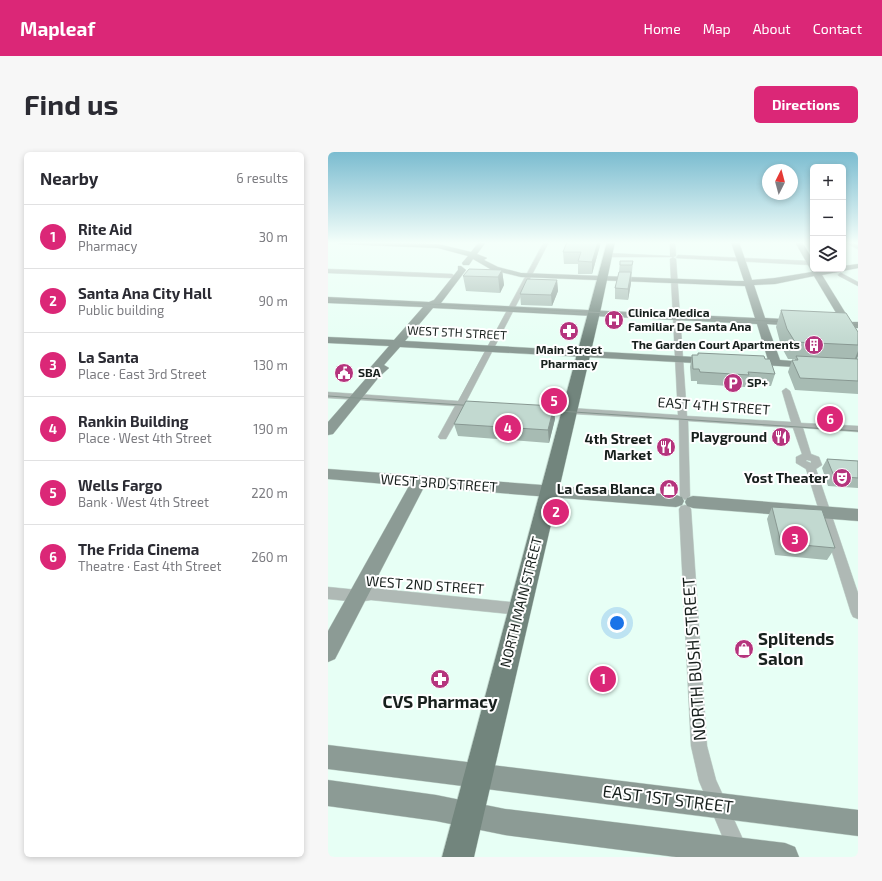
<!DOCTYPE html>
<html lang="en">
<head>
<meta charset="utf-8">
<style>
	body { margin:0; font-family:"Exo 2",sans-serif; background:#f7f7f7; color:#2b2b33 }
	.controls { position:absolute; right:12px; top:12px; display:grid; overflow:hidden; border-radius:6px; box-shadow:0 2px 6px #0003 }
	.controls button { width:36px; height:36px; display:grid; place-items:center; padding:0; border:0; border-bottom:1px solid #e1e1e2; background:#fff; color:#2b2b33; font:20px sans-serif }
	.compass { position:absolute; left:434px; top:12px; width:36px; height:36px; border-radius:50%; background:#fff; box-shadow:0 2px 6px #0003; rotate:6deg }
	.you { position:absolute; left:289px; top:471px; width:14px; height:14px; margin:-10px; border:3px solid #fff; border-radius:50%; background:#1a73e8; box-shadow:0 0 0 6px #1a73e833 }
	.badge { display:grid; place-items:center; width:26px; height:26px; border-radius:50%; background:#db2777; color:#fff; font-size:13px; font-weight:700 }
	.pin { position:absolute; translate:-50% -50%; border:2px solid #fff; box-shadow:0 1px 4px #0006 }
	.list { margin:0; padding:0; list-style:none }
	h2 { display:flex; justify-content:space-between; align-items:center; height:52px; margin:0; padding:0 16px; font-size:17px }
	h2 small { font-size:13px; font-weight:400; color:#7c7c81 }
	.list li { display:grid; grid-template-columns:26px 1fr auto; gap:12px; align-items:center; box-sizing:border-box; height:64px; padding:0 16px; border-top:1px solid #e1e1e2 }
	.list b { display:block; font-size:15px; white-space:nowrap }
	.list p { margin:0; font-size:13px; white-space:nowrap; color:#7c7c81 }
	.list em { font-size:13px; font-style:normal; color:#7c7c81 }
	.icon { flex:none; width:22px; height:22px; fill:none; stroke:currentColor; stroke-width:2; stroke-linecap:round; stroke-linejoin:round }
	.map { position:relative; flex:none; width:530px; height:705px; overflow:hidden; border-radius:6px }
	header { display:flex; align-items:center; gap:24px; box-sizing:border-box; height:56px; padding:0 20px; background:#db2777; color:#fff }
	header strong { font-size:19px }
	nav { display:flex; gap:22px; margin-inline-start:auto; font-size:14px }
	.intro { display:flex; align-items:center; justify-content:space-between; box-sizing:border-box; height:96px; padding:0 24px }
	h1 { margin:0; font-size:28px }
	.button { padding:10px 18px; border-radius:6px; background:#db2777; color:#fff; font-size:14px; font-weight:700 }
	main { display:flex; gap:24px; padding:0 24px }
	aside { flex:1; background:#fff; border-radius:6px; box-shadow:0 2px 6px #0003 }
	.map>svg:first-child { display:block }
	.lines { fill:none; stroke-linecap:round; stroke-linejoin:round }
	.street-casing { stroke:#c6dbd2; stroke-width:1 }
	.secondary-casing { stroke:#c6dbd2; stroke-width:1 }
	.primary-casing { stroke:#c6dbd2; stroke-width:1 }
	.street { fill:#afb9b5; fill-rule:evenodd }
	.secondary { fill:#8c9b95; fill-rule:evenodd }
	.primary { fill:#72857d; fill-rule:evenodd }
	.tram { stroke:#85958e; stroke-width:1 }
	.wall { fill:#a7bbb3 }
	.shaded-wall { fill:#889892 }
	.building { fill:#c2d9d0; stroke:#889892 }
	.labels { text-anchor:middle; stroke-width:4; stroke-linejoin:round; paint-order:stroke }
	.far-poi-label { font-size:12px; font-weight:bold; fill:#18201d; stroke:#fff; text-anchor:start }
	.far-street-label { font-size:12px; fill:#18201d; stroke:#fff }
	.street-label { font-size:14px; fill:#18201d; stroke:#fff }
	.poi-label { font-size:14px; font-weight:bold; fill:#18201d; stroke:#fff; text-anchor:end }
	.near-poi-label { font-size:17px; font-weight:bold; fill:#18201d; stroke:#fff; text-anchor:start }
	.near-street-label { font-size:17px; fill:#18201d; stroke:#fff }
</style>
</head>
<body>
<header>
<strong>Mapleaf</strong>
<nav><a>Home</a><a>Map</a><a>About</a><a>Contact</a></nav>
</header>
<div class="intro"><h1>Find us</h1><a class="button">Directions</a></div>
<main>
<aside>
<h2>Nearby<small>6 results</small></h2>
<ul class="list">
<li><span class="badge">1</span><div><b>Rite Aid</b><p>Pharmacy</p></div><em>30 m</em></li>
<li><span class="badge">2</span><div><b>Santa Ana City Hall</b><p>Public building</p></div><em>90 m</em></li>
<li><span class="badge">3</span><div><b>La Santa</b><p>Place · East 3rd Street</p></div><em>130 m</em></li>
<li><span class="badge">4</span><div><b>Rankin Building</b><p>Place · West 4th Street</p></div><em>190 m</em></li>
<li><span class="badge">5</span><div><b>Wells Fargo</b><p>Bank · West 4th Street</p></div><em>220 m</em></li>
<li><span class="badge">6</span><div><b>The Frida Cinema</b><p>Theatre · East 4th Street</p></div><em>260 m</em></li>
</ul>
</aside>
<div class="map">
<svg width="530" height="705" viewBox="0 0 530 705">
	<rect width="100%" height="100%" fill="#e7fff5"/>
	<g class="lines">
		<defs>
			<path id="street" d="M216,90h5l-83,160h13l4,3 -4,3 -15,-1 -18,32h-6l-2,-2 17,-31 -127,-8v-6l130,9z
				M342,90h5l1,14 -3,1 3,2 11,157 104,6 -9,-31 4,-3 4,3 11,32 57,3v6l-55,-4 8,26 8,3 3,8 -6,4 42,124v26l-5,-2 -2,-4 -45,-144 -10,-6v-6l6,-3 -9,-26 -105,-7 2,75 -5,4 -5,-4 -1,-76 -139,-8 -4,-3 4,-3 138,9 -8,-156 3,-2h-65l-3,-2 3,-2 62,3zM479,308l4,1v2l-5,-2z
				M516,90h7l7,3v4z
				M350,103l132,6 3,2 -3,2 -134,-7z
				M0,117l124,5 3,2 -3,2 -124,-5z
				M513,121l17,9v4l-19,-10 -1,-1z
				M357,353l4,1 2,3 16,237 9,34 35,77h-20l-32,-76 -8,-35 -12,-237 2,-3z
				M0,435l30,3 13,-2 149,15 5,2 2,4 -2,4 -5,2 -149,-15 -13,2 -30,-3z"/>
			<path id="secondary" d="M8,90l102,2 33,8 8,-10h7l-9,12 10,4 -3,2 14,7 23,6 215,8h8l-13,-39h8l13,38 23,-2 37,-6 -17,-30h7l11,18v9h30v-3l15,-2v4l-36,7 29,47h7v6h-3l3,5v11l-4,-1 -9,-16h-13l-5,-3 5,-3h9l-27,-45 -39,8 -21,1 11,33 33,2 5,3 -5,3 -31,-2 13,36 36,3 2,2 -6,3 -66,-4 -2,-2 6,-3 18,1 -11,-36 -324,-16 -28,33 308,17 6,3 -6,3 -313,-17 -16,18 5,3 -10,9 -46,57 -5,1v-13l41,-47 -2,-4 2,-2 20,-23 -61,-3v-6l66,3 29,-33 -95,-4v-6l101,5 5,-2 24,-30v-4h3l5,4 -25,33 314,15 -10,-32 -224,-9 -29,-7 -19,-11 -4,6h-6l-1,-2 6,-7 -30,-8 -99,-4z
				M0,317l348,26 6,2 2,4 -2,4 -6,2 -252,-20 -89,172 -7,3v-31l81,-145 -81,-7z
				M365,344l165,13v12l-165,-13 -6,-2 -2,-4 2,-4z
				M0,593l530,65v26l-530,-67z
				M0,628l108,15 69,14 280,34 10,4 4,10h-123l-171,-22 -69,-14 -108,-15z"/>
			<path id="primary" d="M279,90h8l-14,66 -127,549h-32z"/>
		</defs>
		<!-- street casing -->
		<use href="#street" class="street-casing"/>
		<!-- secondary casing -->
		<use href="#secondary" class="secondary-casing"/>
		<!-- primary casing -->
		<use href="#primary" class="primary-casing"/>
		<!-- street -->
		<use href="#street" class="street"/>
		<!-- secondary -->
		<use href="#secondary" class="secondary"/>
		<!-- primary -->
		<use href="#primary" class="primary"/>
		<!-- tram -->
		<path class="tram" d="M0,147l460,23
			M514,172l16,1
			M0,244l148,10
			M216,258l314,21"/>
	</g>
	<!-- wall -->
	<path class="wall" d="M273,90l-9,32h-14v-10h-14l-1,-12z
		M292,109h13l-2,22 -3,17 -13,-1v-11l4,-16z
		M174,118l2,15 -4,8 -34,-2 -3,-15z
		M229,128l1,11 -6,15 -31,-1 -1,-11z
		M453,158l77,22v24l-1,3h1v35l-63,-4 -7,-18 4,-12h3v-1h-7l-7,-13 -5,-19z
		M370,201l67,6 10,15 -4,12 -25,-2 -1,3 -48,-3v-3h-6l-1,-14 2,-12h6z
		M227,267l-6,24 -91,-7 -4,-12z
		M499,307l31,2v27l-30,-2 -6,-18z
		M444,355l63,41 -8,12 -52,-5 -8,-36z"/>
	<!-- shaded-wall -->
	<path class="shaded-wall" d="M270,90h3l-9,32v-12z
		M174,118l2,15 -4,8 -2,-16z
		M303,120v11l-3,17v-11z
		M229,128l1,11 -6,15 -1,-11z
		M530,199v5l-2,4 -2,1z
		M226,254l1,13 -6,24 -1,-13z"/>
	<!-- building -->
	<path class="building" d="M239,90h31l-6,20 -14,-1 3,-9h-18z
		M292,109h13l-1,4h-12z
		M141,117l33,1 -4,7 -35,-1z
		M291,120h12l-3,17 -13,-1z
		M199,127l30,1 -6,15 -31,-1z
		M453,158l65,3 12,19v13l-63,-3 -8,-13z
		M370,201l66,3 1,3h5l5,15 -27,-2 1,3 -49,-3 -1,-3h-6l-1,-14h6z
		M468,204l62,3v22l-58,-3 -8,-18h6z
		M138,249l88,5 -6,24 -94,-6z
		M499,307l31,2v17l-24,-2z
		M444,355l50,3 13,38 -54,-5z"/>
	<!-- sky -->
	<linearGradient id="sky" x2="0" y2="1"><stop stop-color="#7bbcd0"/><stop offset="0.48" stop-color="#f4fffa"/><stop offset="1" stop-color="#f4fffa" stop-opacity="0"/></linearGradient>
	<rect width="530" height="189" fill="url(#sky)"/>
	<!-- icons -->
	<defs>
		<symbol id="hospital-disc" viewBox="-11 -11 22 22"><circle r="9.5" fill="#b5347d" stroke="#fff"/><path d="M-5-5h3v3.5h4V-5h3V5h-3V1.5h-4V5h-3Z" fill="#fff"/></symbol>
		<symbol id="pharmacy-disc" viewBox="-11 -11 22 22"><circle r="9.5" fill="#b5347d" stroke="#fff"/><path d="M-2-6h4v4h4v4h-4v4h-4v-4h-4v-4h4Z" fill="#fff"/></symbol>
		<symbol id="building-disc" viewBox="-11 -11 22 22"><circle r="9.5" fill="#b5347d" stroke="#fff"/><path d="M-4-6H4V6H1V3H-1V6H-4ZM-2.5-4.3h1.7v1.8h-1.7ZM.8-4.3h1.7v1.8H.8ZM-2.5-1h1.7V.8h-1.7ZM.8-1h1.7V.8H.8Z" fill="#fff"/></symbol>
		<symbol id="civic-disc" viewBox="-11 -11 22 22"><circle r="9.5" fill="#b5347d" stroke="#fff"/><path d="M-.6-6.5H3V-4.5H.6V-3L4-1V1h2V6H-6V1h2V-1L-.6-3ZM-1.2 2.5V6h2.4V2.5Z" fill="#fff"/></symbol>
		<symbol id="parking-disc" viewBox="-11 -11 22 22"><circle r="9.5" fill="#b5347d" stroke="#fff"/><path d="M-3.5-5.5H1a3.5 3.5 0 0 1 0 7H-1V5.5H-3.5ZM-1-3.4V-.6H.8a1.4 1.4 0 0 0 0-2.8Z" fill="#fff"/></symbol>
		<symbol id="restaurant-disc" viewBox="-11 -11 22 22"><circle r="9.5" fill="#b5347d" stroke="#fff"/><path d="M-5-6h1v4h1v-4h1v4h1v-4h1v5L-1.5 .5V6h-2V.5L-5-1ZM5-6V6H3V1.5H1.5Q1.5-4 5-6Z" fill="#fff"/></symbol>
		<symbol id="theatre-disc" viewBox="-11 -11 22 22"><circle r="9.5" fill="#b5347d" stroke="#fff"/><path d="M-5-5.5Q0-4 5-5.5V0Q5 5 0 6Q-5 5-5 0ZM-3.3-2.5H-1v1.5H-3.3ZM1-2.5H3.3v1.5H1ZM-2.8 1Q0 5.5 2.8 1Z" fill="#fff"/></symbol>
		<symbol id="shop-disc" viewBox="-11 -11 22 22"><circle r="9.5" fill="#b5347d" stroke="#fff"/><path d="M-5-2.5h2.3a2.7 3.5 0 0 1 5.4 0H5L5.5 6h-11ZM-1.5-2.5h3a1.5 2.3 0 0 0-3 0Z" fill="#fff"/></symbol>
	</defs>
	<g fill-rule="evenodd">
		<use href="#hospital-disc" x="275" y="157" width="22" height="22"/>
		<use href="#pharmacy-disc" x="230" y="168" width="22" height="22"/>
		<use href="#building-disc" x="475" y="182" width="22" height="22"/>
		<use href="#civic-disc" x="5" y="210" width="22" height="22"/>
		<use href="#parking-disc" x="394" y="220" width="22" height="22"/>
		<use href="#restaurant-disc" x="442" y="274" width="22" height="22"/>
		<use href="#restaurant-disc" x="327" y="284" width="22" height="22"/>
		<use href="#theatre-disc" x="503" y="315" width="22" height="22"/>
		<use href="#shop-disc" x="330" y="326" width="22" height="22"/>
		<use href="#shop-disc" x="405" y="486" width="22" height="22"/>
		<use href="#pharmacy-disc" x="101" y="516" width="22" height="22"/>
	</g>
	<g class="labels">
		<!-- far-poi labels -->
		<g class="far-poi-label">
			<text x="300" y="165">Clinica Medica<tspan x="300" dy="14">Familiar De Santa Ana</tspan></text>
			<text x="472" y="197" text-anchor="end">The Garden Court Apartments</text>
			<text x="241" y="202" text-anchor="middle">Main Street<tspan x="241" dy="14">Pharmacy</tspan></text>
			<text x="30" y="225">SBA</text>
			<text x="419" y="235">SP+</text>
		</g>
		<!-- far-street labels -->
		<g class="far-street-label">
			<text transform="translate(129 181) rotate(3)" y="4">WEST 5TH STREET</text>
		</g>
		<!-- street labels -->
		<g class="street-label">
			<text transform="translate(386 254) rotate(4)" y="5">EAST 4TH STREET</text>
			<text transform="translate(111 331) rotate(4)" y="5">WEST 3RD STREET</text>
			<text transform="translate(97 433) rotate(4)" y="5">WEST 2ND STREET</text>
			<text transform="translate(193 450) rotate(-76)" y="5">NORTH MAIN STREET</text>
		</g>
		<!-- poi labels -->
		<g class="poi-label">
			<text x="439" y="290">Playground</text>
			<text x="324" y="292">4th Street<tspan x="324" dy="16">Market</tspan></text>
			<text x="500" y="331">Yost Theater</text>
			<text x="327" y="342">La Casa Blanca</text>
		</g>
		<!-- near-poi labels -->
		<g class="near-poi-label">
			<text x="430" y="493">Splitends<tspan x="430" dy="20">Salon</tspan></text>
			<text x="112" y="556" text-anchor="middle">CVS Pharmacy</text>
		</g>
		<!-- near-street labels -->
		<g class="near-street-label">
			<text transform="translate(366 507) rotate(-94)" y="6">NORTH BUSH STREET</text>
			<text transform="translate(340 647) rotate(7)" y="6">EAST 1ST STREET</text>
		</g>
	</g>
</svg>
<div class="controls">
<button>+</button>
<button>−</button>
<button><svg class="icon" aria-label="layers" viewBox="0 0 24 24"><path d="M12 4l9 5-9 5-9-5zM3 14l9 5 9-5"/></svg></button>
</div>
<svg class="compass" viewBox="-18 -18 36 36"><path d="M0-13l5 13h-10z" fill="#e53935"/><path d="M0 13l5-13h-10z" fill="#7c7c81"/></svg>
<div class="you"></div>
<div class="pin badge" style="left:275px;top:527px">1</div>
<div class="pin badge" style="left:228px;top:360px">2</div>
<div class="pin badge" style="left:467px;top:387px">3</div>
<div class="pin badge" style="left:180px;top:276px">4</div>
<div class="pin badge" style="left:226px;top:249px">5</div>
<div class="pin badge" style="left:502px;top:267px">6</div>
</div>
</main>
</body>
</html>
